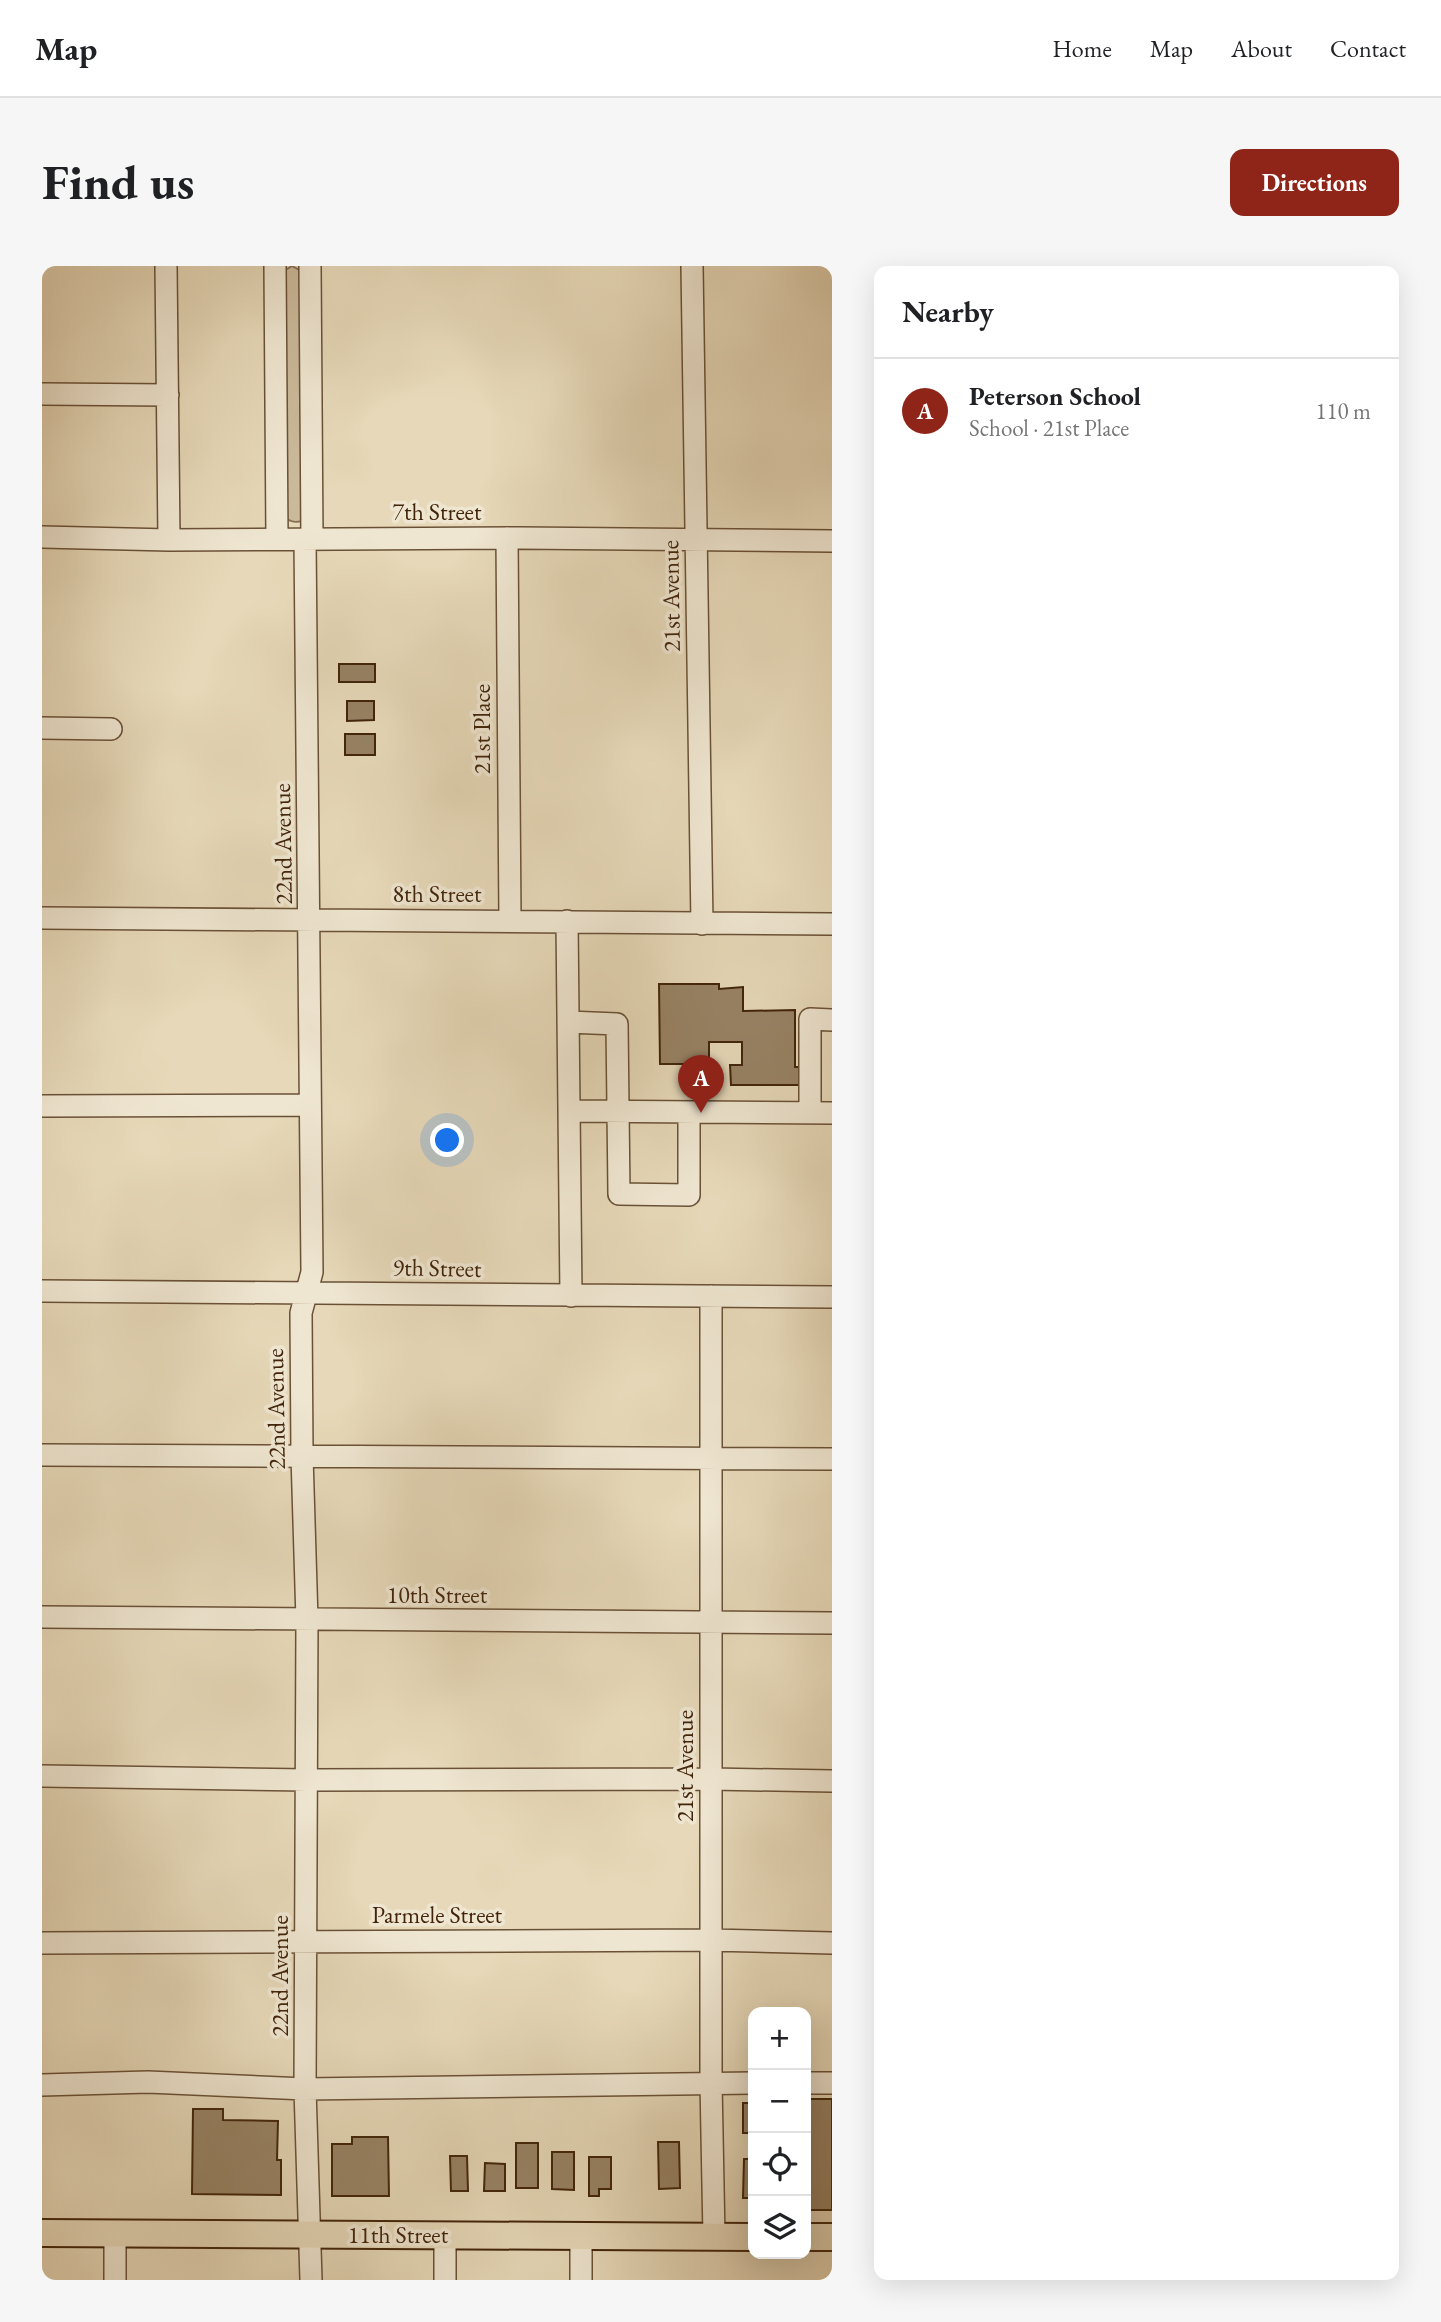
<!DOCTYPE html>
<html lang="en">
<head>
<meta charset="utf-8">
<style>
	body { margin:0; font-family:"EB Garamond",serif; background:#f6f6f6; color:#202124 }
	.controls { position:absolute; right:21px; bottom:21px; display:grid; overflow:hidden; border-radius:14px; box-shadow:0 7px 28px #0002 }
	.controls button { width:63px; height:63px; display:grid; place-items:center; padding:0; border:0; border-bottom:2px solid #e0e0e0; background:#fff; color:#202124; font:35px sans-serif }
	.you { position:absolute; left:406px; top:875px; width:24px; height:24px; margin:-18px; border:5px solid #fff; border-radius:50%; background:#1a73e8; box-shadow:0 0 0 10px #1a73e833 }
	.badge { display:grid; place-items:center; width:46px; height:46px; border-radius:50%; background:#8f2418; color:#fff; font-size:23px; font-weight:700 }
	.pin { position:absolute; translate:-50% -58px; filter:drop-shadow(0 2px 4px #0008) }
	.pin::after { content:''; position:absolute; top:37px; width:24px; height:21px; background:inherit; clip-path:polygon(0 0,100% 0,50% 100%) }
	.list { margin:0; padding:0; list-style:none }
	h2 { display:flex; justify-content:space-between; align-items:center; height:91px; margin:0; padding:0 28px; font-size:30px }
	h2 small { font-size:23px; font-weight:400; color:#757577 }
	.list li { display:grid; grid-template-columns:46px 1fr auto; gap:21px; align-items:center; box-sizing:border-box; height:105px; padding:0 28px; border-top:2px solid #e0e0e0 }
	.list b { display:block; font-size:26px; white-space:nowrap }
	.list p { margin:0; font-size:23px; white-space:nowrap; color:#757577 }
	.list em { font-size:23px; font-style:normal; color:#757577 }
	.icon { flex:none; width:38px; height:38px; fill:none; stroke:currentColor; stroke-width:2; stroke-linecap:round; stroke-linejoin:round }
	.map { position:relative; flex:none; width:790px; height:2014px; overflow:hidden; border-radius:14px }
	header { display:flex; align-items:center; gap:42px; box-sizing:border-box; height:98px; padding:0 35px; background:#fff; border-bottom:2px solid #e0e0e0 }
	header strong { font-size:33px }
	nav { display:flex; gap:38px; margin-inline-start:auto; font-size:24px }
	.intro { display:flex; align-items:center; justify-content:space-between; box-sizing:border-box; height:168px; padding:0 42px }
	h1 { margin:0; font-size:49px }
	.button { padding:18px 32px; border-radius:14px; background:#8f2418; color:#fff; font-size:24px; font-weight:700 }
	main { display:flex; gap:42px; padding:0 42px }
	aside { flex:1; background:#fff; border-radius:14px; box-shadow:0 7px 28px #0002 }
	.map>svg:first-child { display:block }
	.green { fill:#cab99a; stroke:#866e52; stroke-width:2 }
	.building { fill:#978264; stroke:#41240a; stroke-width:2 }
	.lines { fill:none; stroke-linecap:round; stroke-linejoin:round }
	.minor-casing { stroke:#6a5136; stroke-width:24 }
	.major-casing { stroke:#41240a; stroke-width:30 }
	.minor { stroke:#efe6d1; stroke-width:21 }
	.major { stroke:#e6d8b8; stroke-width:26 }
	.labels { text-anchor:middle; stroke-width:7; stroke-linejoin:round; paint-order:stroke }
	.street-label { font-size:24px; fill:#41240a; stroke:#efe6d1 }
</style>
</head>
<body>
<header>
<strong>Map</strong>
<nav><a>Home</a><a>Map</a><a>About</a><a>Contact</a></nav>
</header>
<div class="intro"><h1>Find us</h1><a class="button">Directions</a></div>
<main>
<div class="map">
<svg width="790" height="2014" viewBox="0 0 790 2014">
	<rect width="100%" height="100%" fill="#e6d8b8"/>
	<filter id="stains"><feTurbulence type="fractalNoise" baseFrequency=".00286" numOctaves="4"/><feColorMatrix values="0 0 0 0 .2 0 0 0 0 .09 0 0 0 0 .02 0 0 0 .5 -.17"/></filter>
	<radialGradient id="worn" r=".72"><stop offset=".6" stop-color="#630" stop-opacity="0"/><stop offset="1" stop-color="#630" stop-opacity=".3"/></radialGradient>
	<!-- green -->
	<path class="green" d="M250,0l9,5 1,250c-8,2 -13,1 -17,-5l-1,-245z"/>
	<!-- building -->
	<path class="building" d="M297,398h36v18h-36z
		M305,435h27v19l-27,1z
		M303,468h30v21h-30z
		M617,718h60v5l24,-2v24l52,-1v57h6v18h-70l-1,-20h12v-23h-33v22h-49z
		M765,1833h25v111h-24z
		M701,1837h10v95h-10l1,-39h7l1,-26h-9z
		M151,1843h30v11l55,1 -1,39h4v35l-89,-1z
		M310,1871h36l1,59h-57v-52h20z
		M616,1876h21l1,46 -21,1z
		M474,1877h22v45h-22z
		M510,1886h22v38l-22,-1z
		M408,1890h17l1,35h-17z
		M547,1891h22v32h-12v7h-10z
		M443,1897l20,1v27h-21z"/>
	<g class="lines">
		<defs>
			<path id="minor" d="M124,0l3,274
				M233,0l2,273
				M268,0l2,273
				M650,0l10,658
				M0,128l126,1
				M0,271l127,3 350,-2 313,3
				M465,272l3,382
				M263,273l7,733 -11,41 1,143 5,164 -2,469 6,191
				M0,462l69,1
				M0,652l790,6
				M525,655l4,375
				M526,756l49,2 2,170 70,1v-82
				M0,840l267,-1
				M527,845l263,2
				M768,847v-94l22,1
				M0,1025l790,6
				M669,1030v787l3,154
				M0,1189l790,4
				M0,1351l790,6
				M0,1510l265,4 404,-1 121,2
				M0,1677l669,-3 121,3
				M764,1817h26
				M0,1819l106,-3 157,7 448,-6
				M73,1968v46
				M403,1969v45
				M539,2014v-44"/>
			<path id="major" d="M0,1967l711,4
				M764,1971h26"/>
		</defs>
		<!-- minor casing -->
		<use href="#minor" class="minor-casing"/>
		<!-- major casing -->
		<use href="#major" class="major-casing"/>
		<!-- minor -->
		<use href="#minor" class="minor"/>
		<!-- major -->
		<use href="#major" class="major"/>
	</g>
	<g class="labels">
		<!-- street labels -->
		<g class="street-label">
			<text x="395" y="254">7th Street</text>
			<text transform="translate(629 330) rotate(-91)" y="8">21st Avenue</text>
			<text transform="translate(440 463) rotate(-90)" y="8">21st Place</text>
			<text transform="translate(241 578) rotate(-91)" y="8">22nd Avenue</text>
			<text x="395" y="636">8th Street</text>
			<text transform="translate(395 1002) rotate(1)" y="8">9th Street</text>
			<text transform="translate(234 1143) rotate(-91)" y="8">22nd Avenue</text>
			<text x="395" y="1337">10th Street</text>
			<text transform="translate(643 1500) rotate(-90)" y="8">21st Avenue</text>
			<text x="395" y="1657">Parmele Street</text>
			<text transform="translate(238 1710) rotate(-90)" y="8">22nd Avenue</text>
			<text x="356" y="1977">11th Street</text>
		</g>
	</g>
	<rect width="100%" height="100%" filter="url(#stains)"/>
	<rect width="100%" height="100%" fill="url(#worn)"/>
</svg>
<div class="controls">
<button>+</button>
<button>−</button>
<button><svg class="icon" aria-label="locate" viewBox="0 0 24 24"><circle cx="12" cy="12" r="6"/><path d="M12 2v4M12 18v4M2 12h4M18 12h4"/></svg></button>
<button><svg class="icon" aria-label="layers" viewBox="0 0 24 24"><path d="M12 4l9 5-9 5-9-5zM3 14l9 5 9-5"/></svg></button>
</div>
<div class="you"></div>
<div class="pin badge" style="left:659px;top:847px">A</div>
</div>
<aside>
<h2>Nearby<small></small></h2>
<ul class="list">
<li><span class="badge">A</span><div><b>Peterson School</b><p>School · 21st Place</p></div><em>110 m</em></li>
</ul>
</aside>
</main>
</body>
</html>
